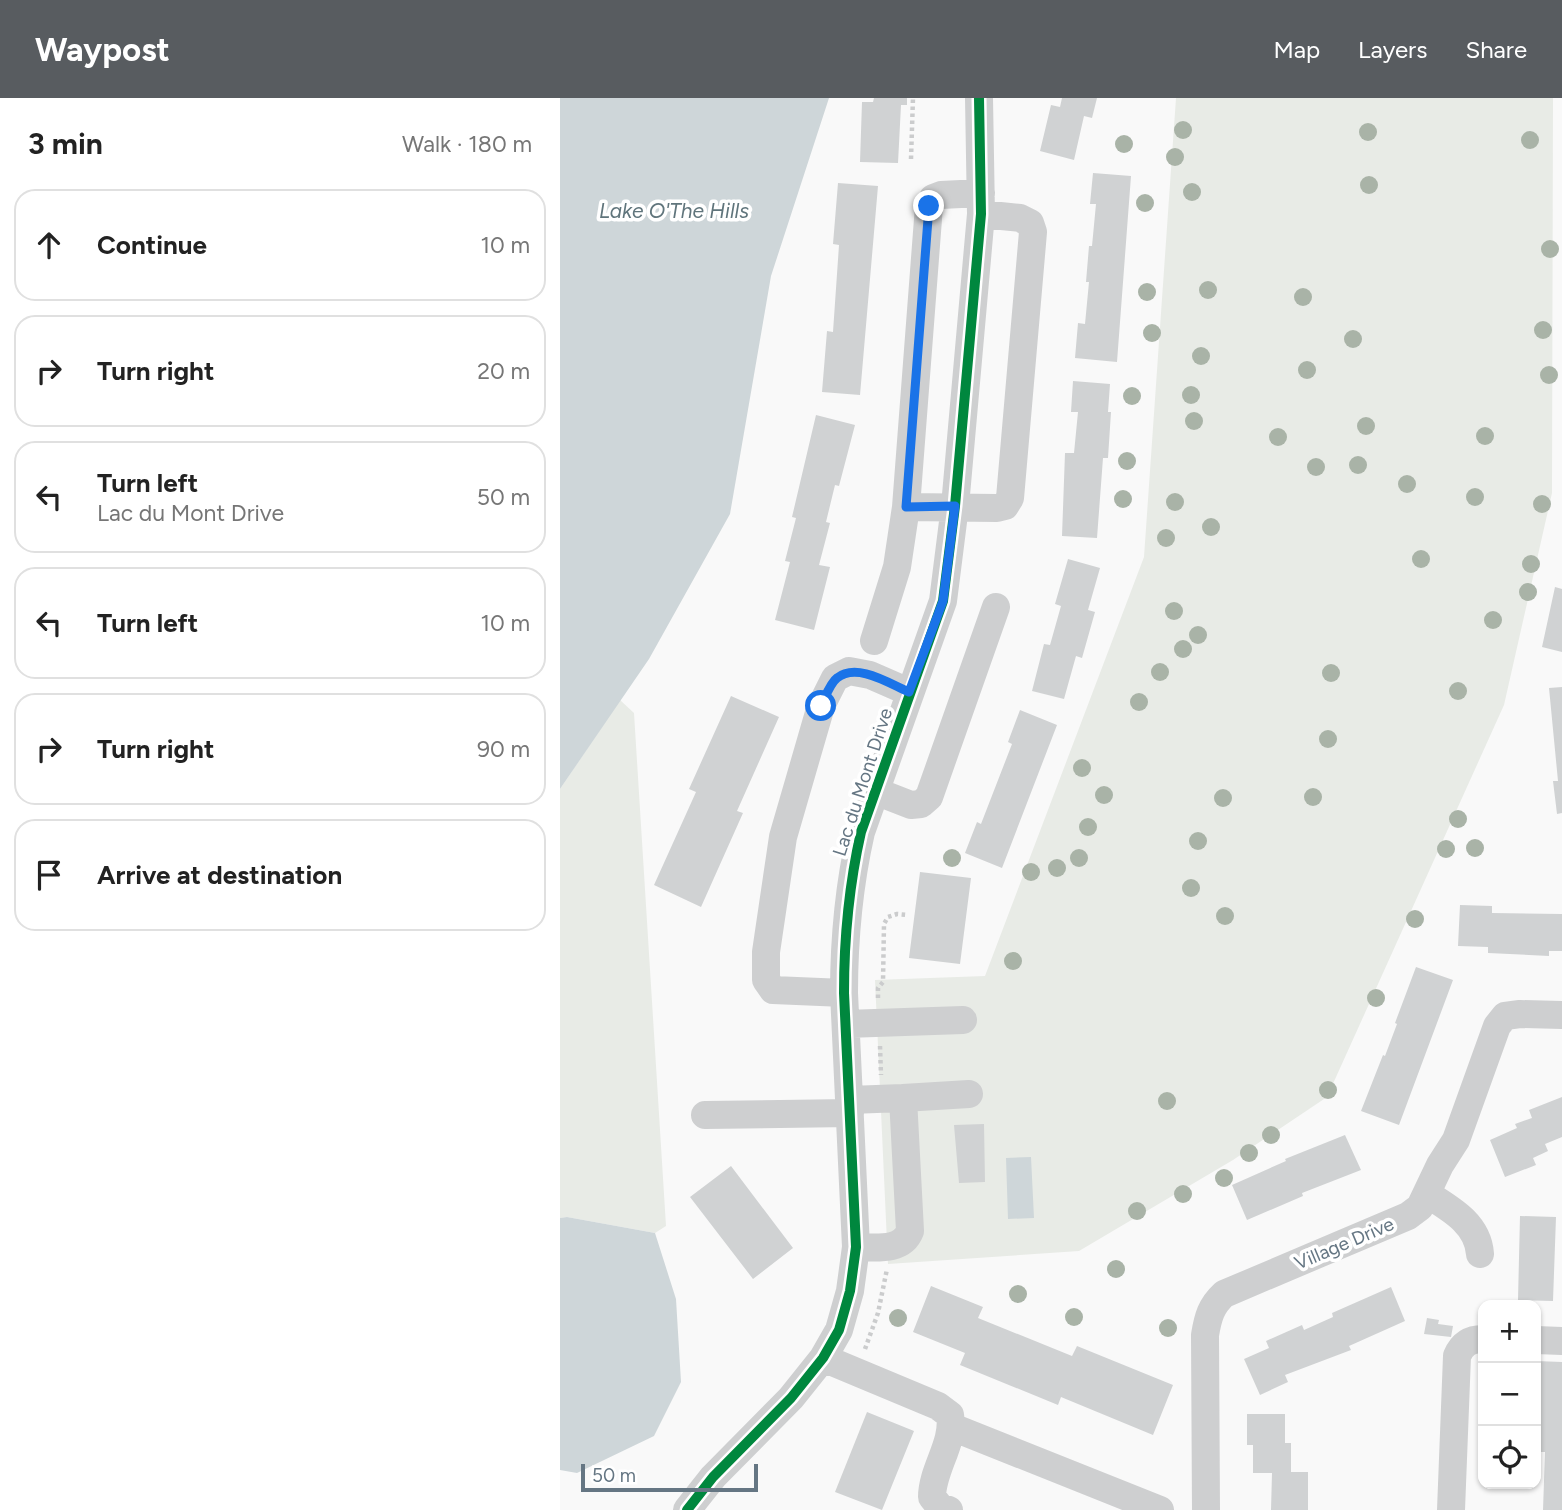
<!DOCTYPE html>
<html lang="en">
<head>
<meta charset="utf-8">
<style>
	body { margin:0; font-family:Figtree,sans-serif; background:#f2f2f2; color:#222 }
	.controls { position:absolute; right:21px; bottom:21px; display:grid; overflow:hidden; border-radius:14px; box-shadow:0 2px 5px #0004 }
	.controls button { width:63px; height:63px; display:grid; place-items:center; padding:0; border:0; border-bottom:2px solid #e0e0e0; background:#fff; color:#222; font:35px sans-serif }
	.scale { position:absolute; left:21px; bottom:18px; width:177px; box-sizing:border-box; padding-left:7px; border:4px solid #657683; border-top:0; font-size:19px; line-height:24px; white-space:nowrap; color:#657683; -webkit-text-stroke:5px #fff; paint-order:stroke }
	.stop { position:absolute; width:21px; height:21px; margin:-16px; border:5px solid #1a73e8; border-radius:50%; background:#fff }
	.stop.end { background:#1a73e8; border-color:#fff; box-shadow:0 2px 7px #0008 }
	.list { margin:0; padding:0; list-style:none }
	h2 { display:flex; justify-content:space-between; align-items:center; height:91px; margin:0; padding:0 28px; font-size:30px }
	h2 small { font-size:23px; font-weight:400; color:#767676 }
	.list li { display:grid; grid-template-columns:46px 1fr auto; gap:21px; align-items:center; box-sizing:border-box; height:112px; margin:0 14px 14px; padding:0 14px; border:2px solid #e0e0e0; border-radius:21px }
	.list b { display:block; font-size:26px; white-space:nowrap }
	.list p { margin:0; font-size:23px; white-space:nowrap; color:#767676 }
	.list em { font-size:23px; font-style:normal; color:#767676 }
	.icon { flex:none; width:38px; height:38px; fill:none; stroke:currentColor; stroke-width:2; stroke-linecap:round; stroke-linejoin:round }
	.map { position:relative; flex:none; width:1002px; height:1412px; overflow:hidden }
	header { display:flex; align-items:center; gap:42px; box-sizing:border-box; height:98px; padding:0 35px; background:#585c60; color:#fff }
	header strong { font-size:33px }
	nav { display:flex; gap:38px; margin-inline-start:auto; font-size:24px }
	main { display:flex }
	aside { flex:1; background:#fff }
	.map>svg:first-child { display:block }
	.green { fill:#e8ebe6 }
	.water { fill:#ced6d9 }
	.building { fill:#d0d2d3 }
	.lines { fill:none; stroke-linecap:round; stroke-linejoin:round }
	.path { stroke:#cbcccd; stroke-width:4.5; stroke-dasharray:3.5 3.5; stroke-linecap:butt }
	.minor { stroke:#cecfd0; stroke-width:28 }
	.cycleway-casing { stroke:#fff; stroke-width:15 }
	.cycleway { stroke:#00873e; stroke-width:10 }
	.tree { fill:#a9b3a7 }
	.route { stroke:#1a73e8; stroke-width:9 }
	.labels { text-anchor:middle; stroke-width:7; stroke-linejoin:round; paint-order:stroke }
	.street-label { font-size:19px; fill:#657683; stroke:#fff }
	.water-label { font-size:21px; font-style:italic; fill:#60757c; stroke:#fff }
</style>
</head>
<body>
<header>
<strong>Waypost</strong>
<nav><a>Map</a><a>Layers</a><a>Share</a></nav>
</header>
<main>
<aside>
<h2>3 min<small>Walk · 180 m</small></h2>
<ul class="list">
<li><svg class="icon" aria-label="ahead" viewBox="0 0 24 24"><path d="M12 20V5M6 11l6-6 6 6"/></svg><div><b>Continue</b></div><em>10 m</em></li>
<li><svg class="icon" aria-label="right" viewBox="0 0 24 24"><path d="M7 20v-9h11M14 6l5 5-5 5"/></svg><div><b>Turn right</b></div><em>20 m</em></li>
<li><svg class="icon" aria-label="left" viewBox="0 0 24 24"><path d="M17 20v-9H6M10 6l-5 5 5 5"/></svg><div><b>Turn left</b><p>Lac du Mont Drive</p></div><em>50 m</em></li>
<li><svg class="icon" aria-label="left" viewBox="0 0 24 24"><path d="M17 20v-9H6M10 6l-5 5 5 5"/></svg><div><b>Turn left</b></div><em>10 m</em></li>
<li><svg class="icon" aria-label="right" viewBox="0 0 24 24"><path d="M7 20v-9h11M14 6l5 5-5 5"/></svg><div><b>Turn right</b></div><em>90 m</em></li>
<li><svg class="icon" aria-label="arrive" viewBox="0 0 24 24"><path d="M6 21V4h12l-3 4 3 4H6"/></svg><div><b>Arrive at destination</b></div></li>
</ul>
</aside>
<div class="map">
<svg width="1002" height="1412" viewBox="0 0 1002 1412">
	<rect width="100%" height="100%" fill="#f9f9f9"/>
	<!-- green -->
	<path class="green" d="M616,0h377l-1,395 -48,212 -177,392 -94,63 -154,91 -191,13 -13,-284 110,-4 159,-419z
		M60,602l14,13 32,513 -11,7 -88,-16 -7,1v-429z"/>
	<!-- water -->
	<path class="water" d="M0,0h269l-58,178 -41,238 -81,145 -89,130z
		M471,1059l3,61 -26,1 -2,-61z
		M7,1119l88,16 21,66 5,83 -27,54 -77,37 -17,-3v-252z"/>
	<!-- building -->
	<path class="building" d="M314,0h33v7h-6l-3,58 -38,-1 2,-60h11z
		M502,0h35l-5,20 -8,-2 -10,44 -34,-9 11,-46 9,2z
		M533,75l38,3 -14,186 -42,-4 3,-35 7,1 4,-42h-3l3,-36h3l4,-42h-6z
		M278,85l40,3 -18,209 -38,-3 5,-61 6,1 6,-87 -6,-1z
		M513,283l37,3 -2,28h3l-3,46h-5l-6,80 -35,-2 3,-83h9l4,-41h-7z
		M256,317l39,10 -16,61 -4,-1 -9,37 4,1 -11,42 11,2 -16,63 -39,-10 15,-58 -5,-1 11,-43 -4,-1z
		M508,461l32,9 -12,42 7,2 -13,46 -6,-2 -12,43 -32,-8 12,-47 6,1 11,-39 -6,-2z
		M995,489l7,2v63l-20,-5z
		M1002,589v126l-5,1 -4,-33h5l-9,-93z
		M171,598l48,21 -42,94 6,2 -42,94 -47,-22 42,-93 -7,-3z
		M460,612l37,15 -55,143 -37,-15 12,-31 4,2 31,-80 -4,-2z
		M360,774l51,6 -11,86 -51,-6z
		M900,807l32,1v7l70,1v37h-13v5l-61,-3v-6l-30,-1z
		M856,869l37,13 -54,145 -38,-14 22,-56 2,1 12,-32 -2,-1z
		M1002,999v40l-17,7 3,7 -15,7 3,7 -31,12 -15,-37 27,-12 -2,-4 17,-6 -3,-8z
		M424,1026l1,58 -26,1 -5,-58z
		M785,1037l16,35 -59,23 1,3 -56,24 -15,-35 54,-24 -1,-2z
		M171,1068l62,82 -40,31 -63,-82z
		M960,1118l36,1 -3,84 -35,-1z
		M371,1188l52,21 -5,11 94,38 5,-10 96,39 -20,50 -92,-38 -3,8 -98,-40 5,-12 -52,-21z
		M831,1189l14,34 -56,25 2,4 -66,25 3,7 -28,13 -16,-36 25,-11 -3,-7 36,-16 2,5 29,-13 -1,-4z
		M867,1220l12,2 -1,4 15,2 -2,11 -27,-3z
		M976,1263l26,1v148h-19l2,-58h-9z
		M307,1314l47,19 -32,79 -47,-18z
		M687,1316h38v29h6v29h17v38h-37l1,-37h-19v-28h-6z"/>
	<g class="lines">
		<!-- path -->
		<path class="path" d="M351,61l2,-61
			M318,900v-10l5,-6 1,-58 4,-7 9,-3 11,1
			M320,948l1,29
			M305,1251l13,-36 9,-44"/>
		<!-- minor -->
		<path class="minor" d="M346,409l23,-301 4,-8 8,-3 40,-2
			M314,543l23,-74 9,-60 91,1 8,-2 5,-8 23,-266 -3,-9 -10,-5 -39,-4
			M315,693l36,14 10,-1 8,-7 67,-190
			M284,895l-71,-3 -7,-10v-28l17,-115 38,-131 14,-28 14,-7 21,4 39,17
			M286,926l117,-4
			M343,1000l66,-4
			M290,1002l53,-2 7,133c-8,21 -36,16 -54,16
			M145,1017l145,-2
			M867,1096c24,15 51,30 53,60
			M976,1242l26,1
			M263,1260l115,48 12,9c5,28 -18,54 -18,82l8,10 9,3
			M392,1329l208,83
			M127,1412l26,-33 78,-79 32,-40 16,-28 11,-39 6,-44 -12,-254c0,-54 5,-108 17,-161l82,-231 12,-95 26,-292 -2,-116
			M646,1412l-1,-175c3,-18 6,-29 19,-41l184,-78 12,-9 20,-42 16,-25 41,-114 8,-10 15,-2 42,1
			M891,1412l6,-154c5,-12 13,-17 26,-17"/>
		<defs>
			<path id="cycleway" d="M127,1412l26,-33 78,-79 32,-40 16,-28 11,-39 6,-44 -12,-254c0,-54 5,-108 17,-161l82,-231 12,-95 26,-292 -2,-116"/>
		</defs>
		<!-- cycleway casing -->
		<use href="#cycleway" class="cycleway-casing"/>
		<!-- cycleway -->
		<use href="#cycleway" class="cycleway"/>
	</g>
	<!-- trees -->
	<g class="tree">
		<circle cx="623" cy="32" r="9"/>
		<circle cx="808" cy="34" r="9"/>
		<circle cx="970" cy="42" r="9"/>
		<circle cx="564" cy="46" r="9"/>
		<circle cx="615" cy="59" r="9"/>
		<circle cx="809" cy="87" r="9"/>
		<circle cx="632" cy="94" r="9"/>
		<circle cx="585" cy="105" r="9"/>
		<circle cx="990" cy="151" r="9"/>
		<circle cx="648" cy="192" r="9"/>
		<circle cx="587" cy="194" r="9"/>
		<circle cx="743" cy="199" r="9"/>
		<circle cx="983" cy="232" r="9"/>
		<circle cx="592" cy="235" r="9"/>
		<circle cx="793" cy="241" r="9"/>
		<circle cx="641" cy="258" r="9"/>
		<circle cx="747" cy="272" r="9"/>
		<circle cx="989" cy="277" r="9"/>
		<circle cx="631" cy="297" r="9"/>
		<circle cx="572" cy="298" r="9"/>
		<circle cx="634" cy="323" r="9"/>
		<circle cx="806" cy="328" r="9"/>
		<circle cx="925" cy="338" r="9"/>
		<circle cx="718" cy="339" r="9"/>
		<circle cx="567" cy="363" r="9"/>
		<circle cx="798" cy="367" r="9"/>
		<circle cx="756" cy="369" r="9"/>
		<circle cx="847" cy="386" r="9"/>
		<circle cx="915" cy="399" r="9"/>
		<circle cx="563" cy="401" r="9"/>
		<circle cx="615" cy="404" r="9"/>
		<circle cx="982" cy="406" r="9"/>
		<circle cx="651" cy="429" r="9"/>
		<circle cx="606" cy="440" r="9"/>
		<circle cx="861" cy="461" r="9"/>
		<circle cx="971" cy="466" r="9"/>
		<circle cx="968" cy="494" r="9"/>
		<circle cx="614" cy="513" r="9"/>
		<circle cx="933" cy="522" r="9"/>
		<circle cx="638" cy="537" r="9"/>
		<circle cx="623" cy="551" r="9"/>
		<circle cx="600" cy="574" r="9"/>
		<circle cx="771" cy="575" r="9"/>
		<circle cx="898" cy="593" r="9"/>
		<circle cx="579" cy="604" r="9"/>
		<circle cx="768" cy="641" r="9"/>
		<circle cx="522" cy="670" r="9"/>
		<circle cx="544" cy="697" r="9"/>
		<circle cx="753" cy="699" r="9"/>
		<circle cx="663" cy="700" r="9"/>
		<circle cx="898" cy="721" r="9"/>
		<circle cx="528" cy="729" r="9"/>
		<circle cx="638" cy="743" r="9"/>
		<circle cx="915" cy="750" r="9"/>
		<circle cx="886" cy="751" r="9"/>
		<circle cx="392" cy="760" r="9"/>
		<circle cx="519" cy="760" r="9"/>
		<circle cx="497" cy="770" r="9"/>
		<circle cx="471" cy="774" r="9"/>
		<circle cx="631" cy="790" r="9"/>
		<circle cx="665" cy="818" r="9"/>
		<circle cx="855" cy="821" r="9"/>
		<circle cx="453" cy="863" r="9"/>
		<circle cx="816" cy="900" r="9"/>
		<circle cx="768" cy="992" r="9"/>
		<circle cx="607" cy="1003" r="9"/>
		<circle cx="711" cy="1037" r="9"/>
		<circle cx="689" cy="1055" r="9"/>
		<circle cx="664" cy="1080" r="9"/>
		<circle cx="623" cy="1096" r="9"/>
		<circle cx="577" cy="1113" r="9"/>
		<circle cx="556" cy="1171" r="9"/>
		<circle cx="458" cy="1196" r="9"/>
		<circle cx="514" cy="1219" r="9"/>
		<circle cx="338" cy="1220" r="9"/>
		<circle cx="608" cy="1230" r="9"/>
	</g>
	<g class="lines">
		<!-- route -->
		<path class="route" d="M261,608c4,-8 9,-23 16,-28 20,-16 53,6 72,14l34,-91 12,-95 -49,1 23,-301"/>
	</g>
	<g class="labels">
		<!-- street labels -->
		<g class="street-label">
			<text transform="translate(302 684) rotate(-72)" y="7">Lac du Mont Drive</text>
			<text transform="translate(784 1145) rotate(-23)" y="7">Village Drive</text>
		</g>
		<!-- water labels -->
		<g class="water-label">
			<text x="114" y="120">Lake O'The Hills</text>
		</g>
	</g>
</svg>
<div class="controls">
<button>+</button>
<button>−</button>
<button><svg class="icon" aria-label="locate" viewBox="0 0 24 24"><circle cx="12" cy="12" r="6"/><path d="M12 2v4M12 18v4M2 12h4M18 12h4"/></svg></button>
</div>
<div class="scale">50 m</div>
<div class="stop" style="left:261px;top:608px"></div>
<div class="stop end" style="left:369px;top:108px"></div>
</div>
</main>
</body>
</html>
